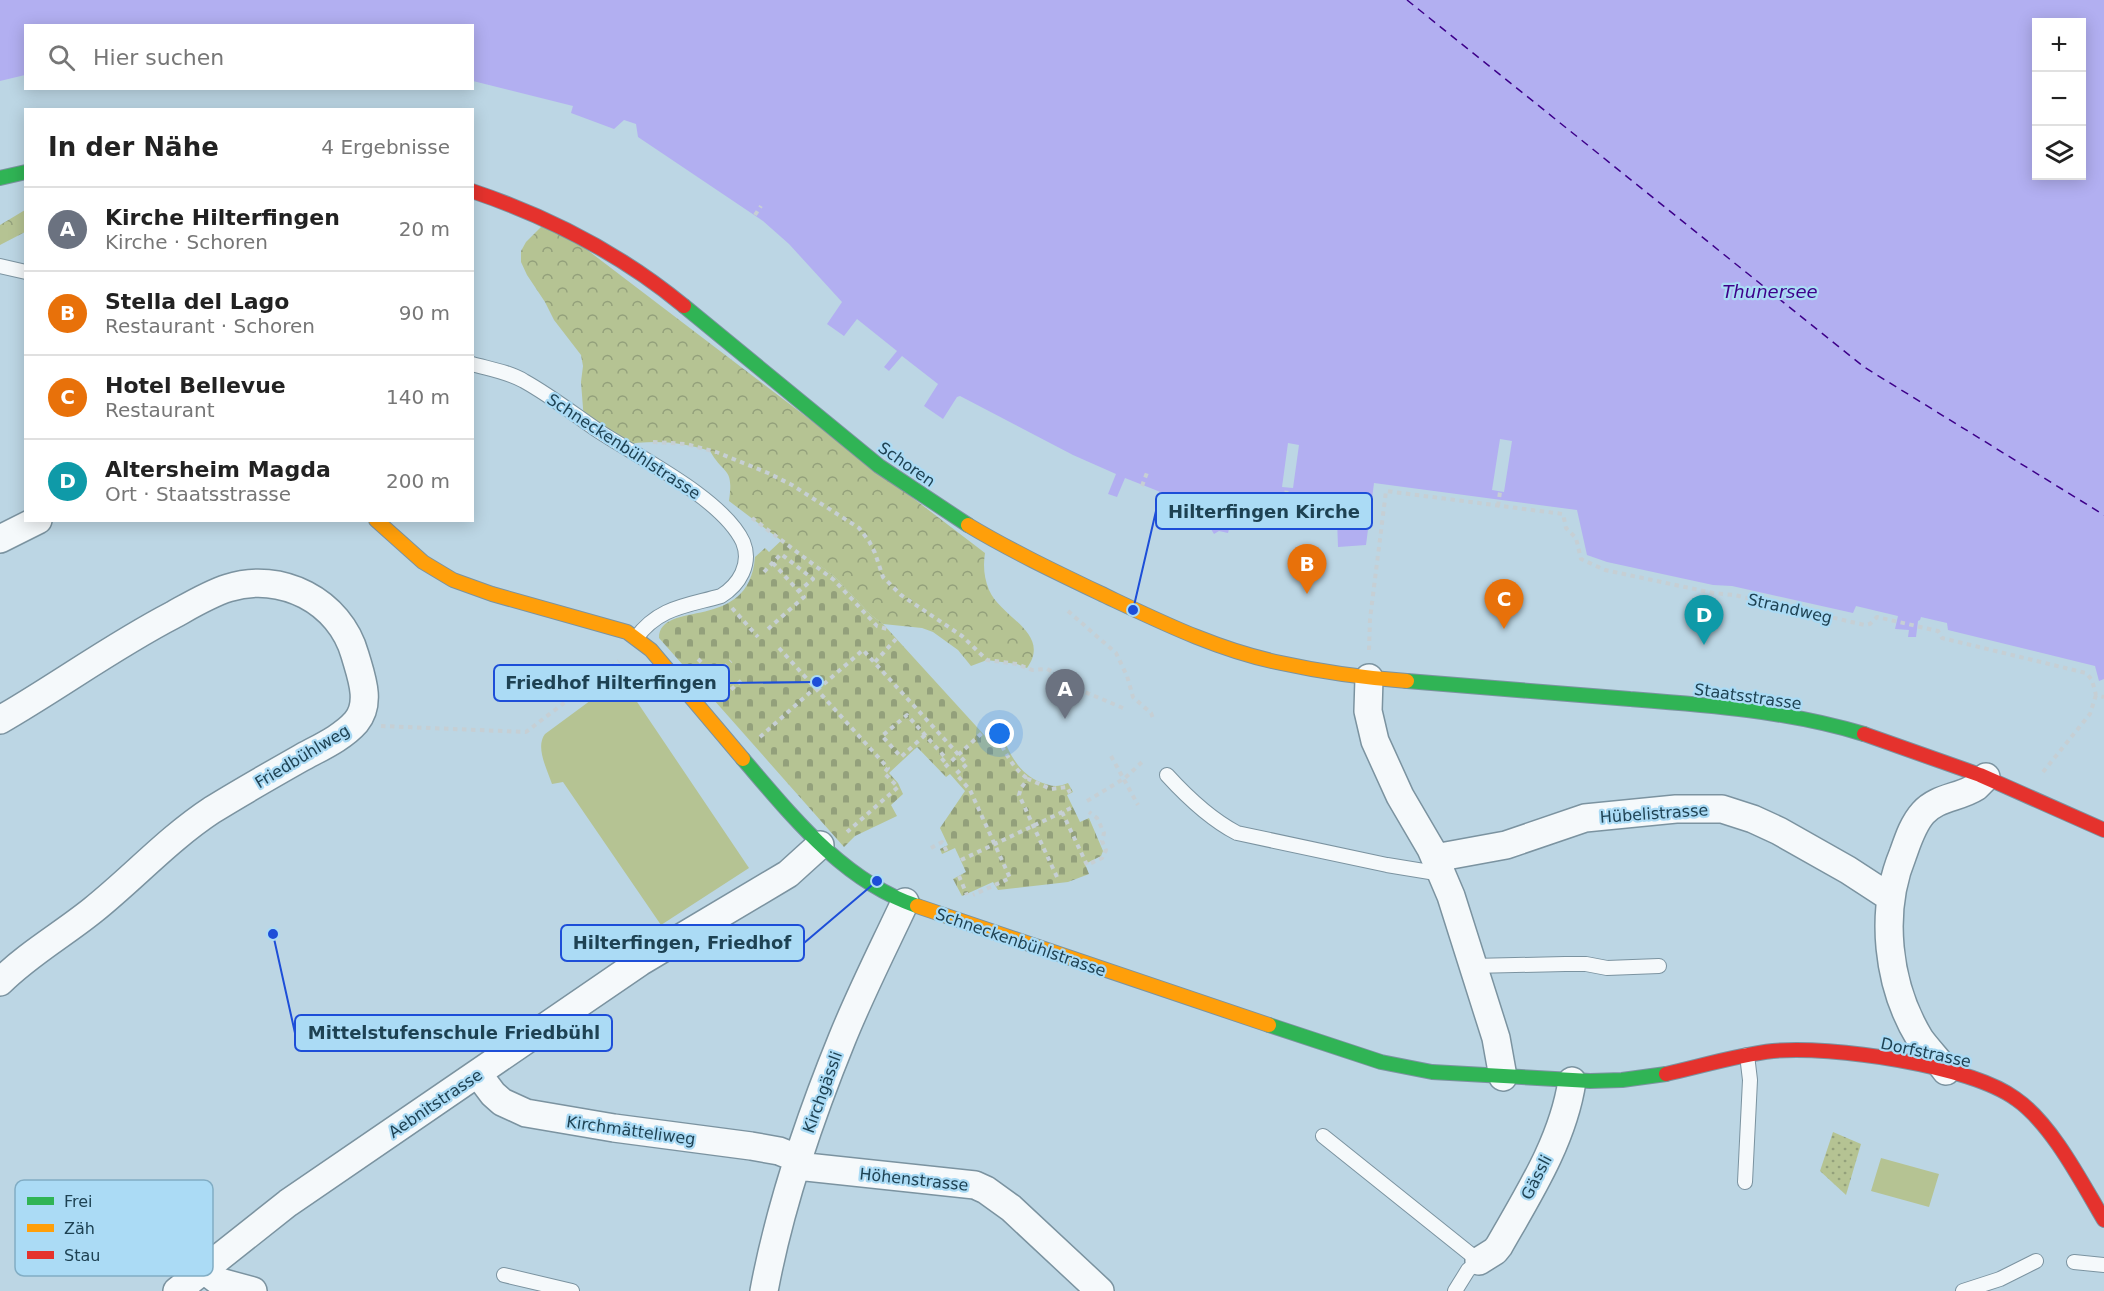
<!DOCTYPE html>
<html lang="de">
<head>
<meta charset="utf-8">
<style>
	body { margin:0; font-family:"DejaVu Sans",sans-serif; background:#f2f2f2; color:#222 }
	.controls { position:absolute; right:18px; top:18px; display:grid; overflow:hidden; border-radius:0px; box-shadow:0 3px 15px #0003 }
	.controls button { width:54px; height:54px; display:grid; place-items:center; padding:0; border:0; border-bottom:2px solid #e0e0e0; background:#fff; color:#222; font:30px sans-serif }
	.you { position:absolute; left:1000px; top:734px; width:21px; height:21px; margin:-15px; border:4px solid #fff; border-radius:50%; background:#1a73e8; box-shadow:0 0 0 9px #1a73e833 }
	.badge { display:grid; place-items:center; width:39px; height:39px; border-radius:50%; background:#557686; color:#fff; font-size:20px; font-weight:700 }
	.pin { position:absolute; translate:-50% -50px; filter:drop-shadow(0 2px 3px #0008) }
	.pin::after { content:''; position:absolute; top:32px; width:21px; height:18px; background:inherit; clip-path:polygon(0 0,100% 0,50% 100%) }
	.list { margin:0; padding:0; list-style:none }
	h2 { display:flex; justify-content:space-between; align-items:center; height:78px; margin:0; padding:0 24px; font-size:26px }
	h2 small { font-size:20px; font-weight:400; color:#767676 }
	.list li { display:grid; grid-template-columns:39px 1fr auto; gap:18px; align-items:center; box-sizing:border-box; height:84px; padding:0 24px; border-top:2px solid #e0e0e0 }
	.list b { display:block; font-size:22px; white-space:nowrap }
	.list p { margin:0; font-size:20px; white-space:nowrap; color:#767676 }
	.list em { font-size:20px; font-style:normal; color:#767676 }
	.icon { flex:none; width:33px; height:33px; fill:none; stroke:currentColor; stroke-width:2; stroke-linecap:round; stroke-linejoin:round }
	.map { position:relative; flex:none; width:2104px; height:1291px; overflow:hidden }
	.search { position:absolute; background:#fff; box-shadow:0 3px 15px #0003; left:24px; top:24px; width:450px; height:66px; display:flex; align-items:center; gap:15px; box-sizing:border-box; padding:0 21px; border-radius:0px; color:#767676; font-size:22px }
	.panel { position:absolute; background:#fff; box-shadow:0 3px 15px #0003; left:24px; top:108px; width:450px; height:414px; border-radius:0px }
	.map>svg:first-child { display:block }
	.grass { fill:#b5c393 }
	.forest { fill:url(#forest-crowns) }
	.cemetery { fill:url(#cemetery-stones) }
	.park { fill:url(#park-dots) }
	.water { fill:#b2aff1; fill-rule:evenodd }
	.pier { fill:#bcd6e4 }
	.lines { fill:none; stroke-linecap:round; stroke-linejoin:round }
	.ferry { stroke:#3d008a; stroke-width:1.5; stroke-dasharray:8 6; stroke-linecap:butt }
	.lane-casing { stroke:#7b93a0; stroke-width:16 }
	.street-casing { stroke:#7b93a0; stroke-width:30 }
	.fast-casing { stroke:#7b93a0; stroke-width:16 }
	.slow-casing { stroke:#7b93a0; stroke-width:16 }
	.jam-casing { stroke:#7b93a0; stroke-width:16 }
	.path { stroke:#c6cfd4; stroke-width:4; stroke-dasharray:4.5 4.5; stroke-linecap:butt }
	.lane { stroke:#f5f9fb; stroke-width:14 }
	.street { stroke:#f5f9fb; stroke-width:27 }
	.fast { stroke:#30b455; stroke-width:14 }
	.slow { stroke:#ff9f0a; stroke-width:14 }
	.jam { stroke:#e5322d; stroke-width:14 }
	.labels { text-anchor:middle; stroke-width:4.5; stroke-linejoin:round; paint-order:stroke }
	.street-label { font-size:16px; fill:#1e4253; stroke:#abdbf5 }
	.water-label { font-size:18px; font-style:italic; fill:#3d008a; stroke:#abdbf5 }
	.key { fill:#abdbf5; stroke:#81adc4; stroke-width:1.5 }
	.key-label { font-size:16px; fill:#1e4253 }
	.leader { fill:none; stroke:#1d4ed8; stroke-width:2 }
	.callout-dot { fill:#1d4ed8; stroke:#abdbf5; stroke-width:2 }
	.callout { fill:#abdbf5; stroke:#1d4ed8; stroke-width:2 }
	.callout-label { font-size:18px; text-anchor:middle; font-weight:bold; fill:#1e4253 }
</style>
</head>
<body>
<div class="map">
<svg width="2104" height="1291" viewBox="0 0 2104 1291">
	<defs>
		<pattern id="forest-crowns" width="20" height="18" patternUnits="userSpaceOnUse" patternTransform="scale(1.5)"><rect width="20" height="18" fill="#b5c393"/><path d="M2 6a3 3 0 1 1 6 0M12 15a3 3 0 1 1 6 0" fill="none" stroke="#93a07b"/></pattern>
		<pattern id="cemetery-stones" width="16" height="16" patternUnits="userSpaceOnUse" patternTransform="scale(1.5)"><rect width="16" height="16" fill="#b5c393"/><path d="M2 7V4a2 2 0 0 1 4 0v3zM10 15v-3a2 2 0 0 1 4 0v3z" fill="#93a07b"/></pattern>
		<pattern id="park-dots" width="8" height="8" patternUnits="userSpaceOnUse" patternTransform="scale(1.5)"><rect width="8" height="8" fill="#b5c393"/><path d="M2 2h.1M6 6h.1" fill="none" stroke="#93a07b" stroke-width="1.8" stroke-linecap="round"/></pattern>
	</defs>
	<rect width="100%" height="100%" fill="#bcd6e4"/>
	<!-- grass -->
	<path class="grass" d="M621,678l128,190 -88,57 -98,-143 -11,2c-5,-15 -17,-37 -7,-50z
		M1881,1158l58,16 -10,33 -58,-16z"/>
	<!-- forest -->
	<path class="forest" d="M25,210v22l-25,13v-20z
		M548,220l437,333c-2,13 -1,25 4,37 12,28 63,43 38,78l-10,-4 -30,-4 -16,6 -13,-16 -25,-18 -11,-4 -39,-4 -12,-9 -37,-39 -50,-37 -2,2 -53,-40c5,-35 -5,-25 -19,-50 -32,-10 -56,-11 -90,-6l-36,-24 -3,-39 2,-16 -2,-11 -27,-35 -9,-18 -18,-27 -6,-13v-11l5,-9z"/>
	<!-- cemetery -->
	<path class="cemetery" d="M784,538l50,38 37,39 12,9 103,113 12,-11c10,23 17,45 42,56 10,4 17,6 28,1l5,9 -6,3 13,27 9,-4 14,33 -2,5 -16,8 4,10 -21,8 -70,8 -5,-8 -31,14 -9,-17 13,-7 -11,-24 -13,6 -2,-5 8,-4 -8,-17 25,-37 -15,-17 -4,3 -29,-30 -28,26 9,10 5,11 -12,11 6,11 -42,20 -11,11 -185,-209c1,-40 90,-4 96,-81l10,-9 4,4z"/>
	<!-- park -->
	<path class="park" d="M1833,1132l28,12 -15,51 -26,-24z"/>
	<!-- water -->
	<path class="water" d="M0,0h2104v679l-5,2 -4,-15 -147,-36 -1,-7 -26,-6 -1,3 -2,1 -2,16h-8l1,-7 -14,-1 3,-13 -42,-10 -3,7 -121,-27 -19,-1 -106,-23 -20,-7 -10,-45 -203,-27 -8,62 -28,2 -1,-28 -3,-3 -70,-4 -29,-5 -7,26 -9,-2 -5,3 -3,-5 5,-27 -35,-4 -1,-3 -17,-2 -38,-15 -8,19 -9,-3 8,-20 -43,-19 -113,-59 -3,1 -14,22 -19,-13 14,-22 -36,-28 -13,15 -5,-4 13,-16 -40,-32 -13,17 -17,-12 15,-22 -53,-58 -26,-23 -125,-84 -2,-13 -12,-4 -10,9 -43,-16 2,-7 -100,-25 -1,-55h-446l-1,49 -25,6zM2036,22h46v154h-46z"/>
	<!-- pier -->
	<path class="pier" d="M1500,439l12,2 -8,51 -12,-2z
		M1288,443l11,2 -6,43 -11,-1z"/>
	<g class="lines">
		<!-- ferry -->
		<path class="ferry" d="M1407,0l457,367 240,148"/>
		<defs>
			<path id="lane" d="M0,266l26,6
				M472,364c18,5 37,8 52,17 27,15 51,34 76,51 40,26 123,67 143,110 9,22 -4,43 -22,54 -35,10 -62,11 -85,42
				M1167,775c21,23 43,44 70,58l150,32 55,9
				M1472,966l93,-2h21l21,4 52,-2
				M1323,1136l156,125 -11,9 -13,21
				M1745,1182l5,-102 -3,-25
				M2074,1262l30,3
				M504,1275l68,16
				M1963,1291l37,-12 36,-18"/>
			<path id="street" d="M0,539l38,-19
				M1369,678l-1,33 7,30 25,55 31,53 20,47 45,142 7,39
				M0,720c59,-34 113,-74 173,-105 18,-10 36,-21 55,-27 53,-17 112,13 127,67 6,21 17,48 1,67 -14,16 -37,26 -55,36 -30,17 -60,34 -89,52 -44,29 -79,68 -119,100 -31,25 -65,44 -93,72
				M1435,858l71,-13 79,-27 91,-9h46l31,10 26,12 69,39 43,28
				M1946,1071c-8,-11 -18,-21 -26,-32 -33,-54 -41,-127 -17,-185 5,-14 10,-30 20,-41 14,-16 36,-15 53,-26 3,-3 7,-7 10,-10
				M478,1074l15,20 9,8 24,11 88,15 137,18 28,5 20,8
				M797,1166l178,19 11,5 25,18 89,83
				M1479,1261l16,-10 4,-5c29,-51 64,-105 73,-165
				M204,1270l16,12 33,9
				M177,1291l111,-88 352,-241 148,-88 32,-29
				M764,1291c16,-86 45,-171 78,-252 19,-47 42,-92 63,-137"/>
			<path id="fast" d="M0,178l26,-6
				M684,306l195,160 89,59
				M1407,681c75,6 149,12 223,18 78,6 159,12 234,35
				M743,759c49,57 100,122 174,147
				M1269,1025l112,37 51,10 158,9 32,-1 44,-6"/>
			<path id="slow" d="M376,520l47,42 30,18 39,14 135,38 24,18 92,109
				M968,525c45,27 94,50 142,73 55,26 111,53 171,65 41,9 84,15 126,18
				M917,906l352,119"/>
			<path id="jam" d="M472,191c77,26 149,63 212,115
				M1864,734l116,41 124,55
				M1666,1074c36,-8 71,-19 107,-23 57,-6 197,14 243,48 36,25 66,84 88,121"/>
		</defs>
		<!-- lane casing -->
		<use href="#lane" class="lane-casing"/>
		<!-- street casing -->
		<use href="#street" class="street-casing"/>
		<!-- fast casing -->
		<use href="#fast" class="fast-casing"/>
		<!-- slow casing -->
		<use href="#slow" class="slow-casing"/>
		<!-- jam casing -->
		<use href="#jam" class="jam-casing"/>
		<!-- path -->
		<path class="path" d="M755,215l6,-9
			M653,442l33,2 30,8 52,21 24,12 67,43 10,13 6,12 8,24 18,18 61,41 25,24 30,4 15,6 15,-1 6,3 32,20 38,16
			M1142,486l6,-16
			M1498,506l2,-14
			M1284,513l3,-26
			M752,518l82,62 43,46 10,3
			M764,572l17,-18 32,25 -14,12
			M732,608l26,29
			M1068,611l48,42 11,23 6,21 18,16 2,5
			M768,629l36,-32 -32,-35
			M779,648l109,120 -4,5 14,14 -51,45
			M1369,650l1,-31 16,-128 177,23 3,14 10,10 5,21 24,11 108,23 21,2 131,30 5,-1 7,-7 61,14 4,7 144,35 6,7 4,15 8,2
			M698,659l17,17 16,-15
			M875,662l21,-23
			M817,690l46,-40 104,114 -11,10 14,16 40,88 -37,17
			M727,696l-1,-2 16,-14
			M381,726l145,6 93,-71
			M994,730c9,18 17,37 34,49
			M925,735l-24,22 -19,-21 25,-21 37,41 -3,2 7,7
			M760,737l55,-49
			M1111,756l27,49
			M945,767l37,-34
			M2043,772l47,-58 6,-19
			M1087,801l38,-23 17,-16
			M1062,812l25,53 15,-7 4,-8 -4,-9 2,-8 -7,-15 -8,-6
			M931,848l11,-6 5,10
			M961,860l112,-53
			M959,876l8,19
			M1057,877l-38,-82 2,-7 7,-9 23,10 16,-2 3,6"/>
		<!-- lane -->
		<use href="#lane" class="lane"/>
		<!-- street -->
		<use href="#street" class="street"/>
		<!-- fast -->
		<use href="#fast" class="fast"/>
		<!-- slow -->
		<use href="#slow" class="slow"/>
		<!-- jam -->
		<use href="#jam" class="jam"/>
	</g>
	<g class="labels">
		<!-- street labels -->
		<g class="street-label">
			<text transform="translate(624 446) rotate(33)" y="6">Schneckenbühlstrasse</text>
			<text transform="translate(907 464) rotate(35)" y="6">Schoren</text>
			<text transform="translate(1790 608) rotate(13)" y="6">Strandweg</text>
			<text transform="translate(1748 696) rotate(8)" y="6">Staatsstrasse</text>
			<text transform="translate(302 756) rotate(-31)" y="6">Friedbühlweg</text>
			<text transform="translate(1654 813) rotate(-4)" y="6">Hübelistrasse</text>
			<text transform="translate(1021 942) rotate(19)" y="6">Schneckenbühlstrasse</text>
			<text transform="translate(1926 1052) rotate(12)" y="6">Dorfstrasse</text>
			<text transform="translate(822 1092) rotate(-70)" y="6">Kirchgässli</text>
			<text transform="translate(435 1103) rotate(-34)" y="6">Aebnitstrasse</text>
			<text transform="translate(631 1130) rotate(8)" y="6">Kirchmätteliweg</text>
			<text transform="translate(1536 1177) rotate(-63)" y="6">Gässli</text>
			<text transform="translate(914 1179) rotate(6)" y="6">Höhenstrasse</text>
		</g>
		<!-- water labels -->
		<g class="water-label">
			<text x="1770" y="298">Thunersee</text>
		</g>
	</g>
	<!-- legend -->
	<rect x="15" y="1180" width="198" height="96" rx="9" class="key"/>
	<rect x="27" y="1197" width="27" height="8" fill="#30b455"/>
	<rect x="27" y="1224" width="27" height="8" fill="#ff9f0a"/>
	<rect x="27" y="1251" width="27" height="8" fill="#e5322d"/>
	<g class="key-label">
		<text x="64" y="1207">Frei</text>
		<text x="64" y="1234">Zäh</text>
		<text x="64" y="1261">Stau</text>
	</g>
	<!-- callouts -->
	<path class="leader" d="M1133 610L1156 511M817 682L729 683M877 881L804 943M273 934L295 1033"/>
	<g class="callout-dot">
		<circle cx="1133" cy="610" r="6"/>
		<circle cx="817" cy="682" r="6"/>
		<circle cx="877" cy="881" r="6"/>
		<circle cx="273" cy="934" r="6"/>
	</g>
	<g class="callout">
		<rect x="1156" y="493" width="216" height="36" rx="6"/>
		<rect x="494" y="665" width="235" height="36" rx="6"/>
		<rect x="561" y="925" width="243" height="36" rx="6"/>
		<rect x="295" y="1015" width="317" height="36" rx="6"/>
	</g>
	<g class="callout-label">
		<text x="1264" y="518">Hilterfingen Kirche</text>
		<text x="611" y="689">Friedhof Hilterfingen</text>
		<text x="682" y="949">Hilterfingen, Friedhof</text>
		<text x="454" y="1039">Mittelstufenschule Friedbühl</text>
	</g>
</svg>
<div class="controls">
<button>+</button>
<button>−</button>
<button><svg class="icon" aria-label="layers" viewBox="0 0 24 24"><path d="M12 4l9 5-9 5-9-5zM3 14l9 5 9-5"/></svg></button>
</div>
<div class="you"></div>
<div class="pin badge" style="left:1065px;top:719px;background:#6b7280">A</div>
<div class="pin badge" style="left:1307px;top:594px;background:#e8710a">B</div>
<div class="pin badge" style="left:1504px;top:629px;background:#e8710a">C</div>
<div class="pin badge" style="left:1704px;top:645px;background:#0f9aa8">D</div>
<div class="search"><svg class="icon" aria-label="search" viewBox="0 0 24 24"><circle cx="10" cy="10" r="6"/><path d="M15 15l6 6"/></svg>Hier suchen</div>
<section class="panel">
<h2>In der Nähe<small>4 Ergebnisse</small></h2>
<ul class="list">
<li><span class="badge" style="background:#6b7280">A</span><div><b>Kirche Hilterfingen</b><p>Kirche · Schoren</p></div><em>20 m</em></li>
<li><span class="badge" style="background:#e8710a">B</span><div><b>Stella del Lago</b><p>Restaurant · Schoren</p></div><em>90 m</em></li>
<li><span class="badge" style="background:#e8710a">C</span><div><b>Hotel Bellevue</b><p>Restaurant</p></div><em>140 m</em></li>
<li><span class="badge" style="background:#0f9aa8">D</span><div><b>Altersheim Magda</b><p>Ort · Staatsstrasse</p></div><em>200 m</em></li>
</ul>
</section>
</div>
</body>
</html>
